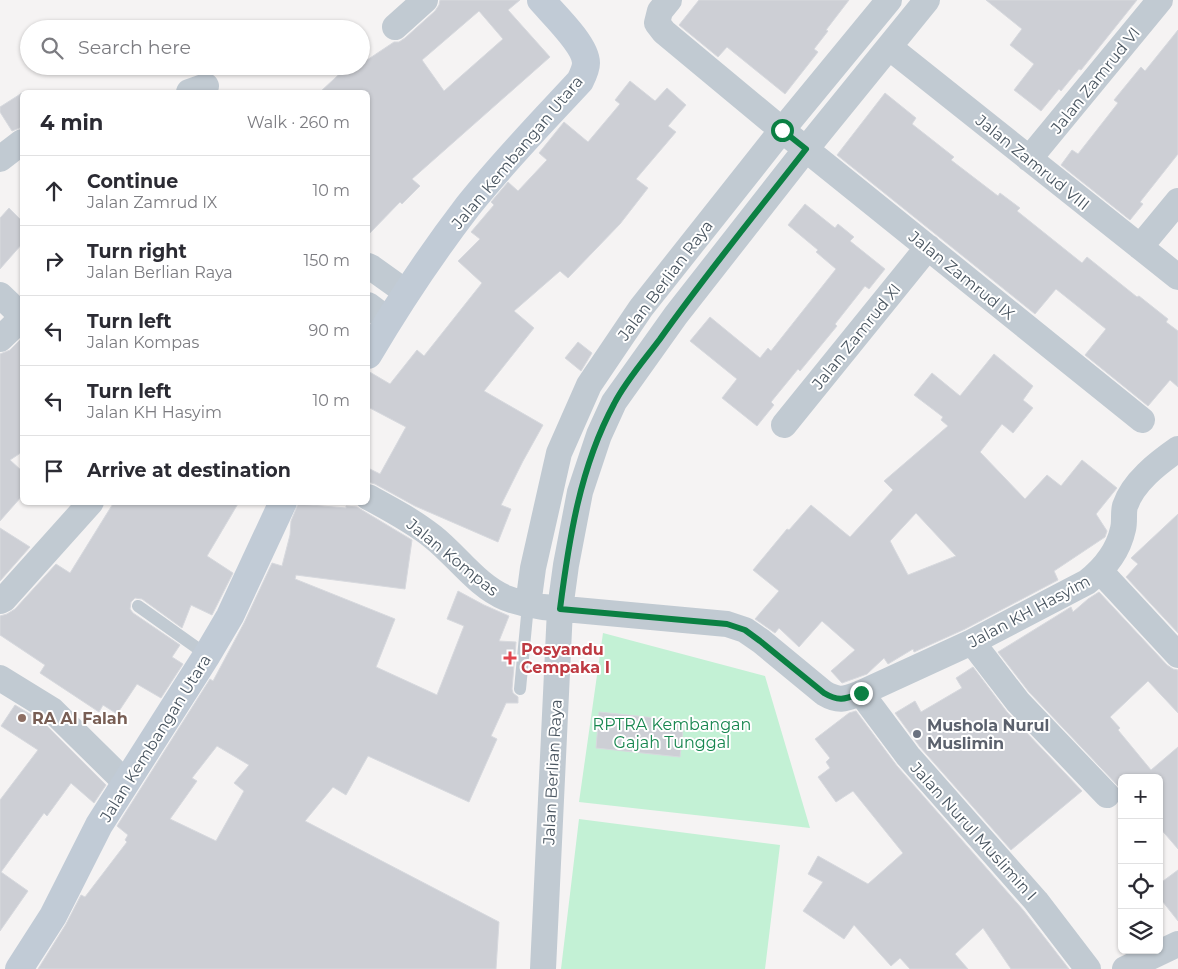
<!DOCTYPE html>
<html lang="en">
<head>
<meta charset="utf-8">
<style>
	body { margin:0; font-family:Montserrat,sans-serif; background:#f2f2f3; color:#2b2b33 }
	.controls { position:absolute; right:15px; bottom:15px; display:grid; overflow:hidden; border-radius:8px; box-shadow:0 1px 4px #0004 }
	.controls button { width:45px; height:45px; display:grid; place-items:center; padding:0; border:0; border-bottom:1px solid #e1e1e2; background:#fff; color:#2b2b33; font:25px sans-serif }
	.stop { position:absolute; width:15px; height:15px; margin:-11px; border:4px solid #0b8043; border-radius:50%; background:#fff }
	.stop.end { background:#0b8043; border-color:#fff; box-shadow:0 1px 5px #0008 }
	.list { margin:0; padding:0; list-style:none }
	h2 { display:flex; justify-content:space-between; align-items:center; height:65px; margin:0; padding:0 20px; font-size:21px }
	h2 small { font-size:16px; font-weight:400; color:#7c7c81 }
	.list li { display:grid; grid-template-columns:32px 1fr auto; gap:15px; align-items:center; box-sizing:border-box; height:70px; padding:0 20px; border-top:1px solid #e1e1e2 }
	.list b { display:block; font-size:19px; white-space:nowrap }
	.list p { margin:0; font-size:16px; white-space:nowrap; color:#7c7c81 }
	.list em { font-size:16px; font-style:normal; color:#7c7c81 }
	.icon { flex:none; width:28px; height:28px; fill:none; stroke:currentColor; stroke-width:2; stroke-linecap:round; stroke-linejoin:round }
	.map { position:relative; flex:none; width:1178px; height:969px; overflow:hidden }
	.search { position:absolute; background:#fff; box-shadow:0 1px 4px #0004; left:20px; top:20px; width:350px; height:55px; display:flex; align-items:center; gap:12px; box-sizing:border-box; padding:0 18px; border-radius:28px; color:#7c7c81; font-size:19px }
	.panel { position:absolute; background:#fff; box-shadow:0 1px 4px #0004; left:20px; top:90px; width:350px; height:415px; border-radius:8px }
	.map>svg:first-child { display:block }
	.green { fill:#c3f1d5 }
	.building { fill:#cdcfd5; stroke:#d7d9de; fill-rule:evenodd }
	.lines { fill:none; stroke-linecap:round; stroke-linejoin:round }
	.lane { stroke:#c1cad2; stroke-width:12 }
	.street { stroke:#c1cad2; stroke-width:26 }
	.secondary { stroke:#c1cbd6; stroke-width:28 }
	.route { stroke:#0b8043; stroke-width:6 }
	.health-dot { fill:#e0444e; stroke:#fff; stroke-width:2 }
	.education-dot { fill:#8d6e63; stroke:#fff; stroke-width:2 }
	.worship-dot { fill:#6b7280; stroke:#fff; stroke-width:2 }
	.labels { text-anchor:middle; stroke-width:4; stroke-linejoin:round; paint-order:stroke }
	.street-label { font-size:16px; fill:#4a5661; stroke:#fff }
	.health-label { font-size:16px; font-weight:bold; fill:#be3a42; stroke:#fff; text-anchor:start }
	.education-label { font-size:16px; font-weight:bold; fill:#785e54; stroke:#fff; text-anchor:start }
	.park-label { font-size:16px; fill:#17864f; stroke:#fff }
	.worship-label { font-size:16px; font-weight:bold; fill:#5b616d; stroke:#fff; text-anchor:start }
</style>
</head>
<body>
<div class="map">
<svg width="1178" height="969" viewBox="0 0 1178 969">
	<rect width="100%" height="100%" fill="#f5f3f3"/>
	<!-- green -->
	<path class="green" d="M603,633l162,43 45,152 -231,-26z
		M579,819l201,26 -15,124h-204z"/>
	<!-- building -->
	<path class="building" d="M440,0h80l-12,10 42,47 -138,122 8,7 -18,18 -2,-2 -32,33v-143h-48l28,-26h13v-2l33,-22h5l6,-4 30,-27 4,-6zM479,11l24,28 -59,52 -22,-31z
		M699,0h150l-23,30 2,1 -14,18 4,3 -33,42 -58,-47 -9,10 -39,-32z
		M986,0h151l-56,70 -2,-1 -18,22 -2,-2 -18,22 -27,-21 20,-26 -24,-19 12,-16z
		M1178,30v124l-38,48 3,2 -13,16 -69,-55 11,-15 6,4 40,-51 -4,-3 27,-33 4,4z
		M630,81l25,20 12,-13 19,17 -18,21 8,6 -40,47 12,9 -28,36 -52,54 -8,-7 -46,40 20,17 -50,63 59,34 -20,36 -22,44 10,4 -13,33 -83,-36 -40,-22 -7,-2v-14l12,6 26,-47 -38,-20v-36l22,13 27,-34 7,6 58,-73 -24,-22 22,-22 -9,-7 23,-27 -3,-3 17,-20 10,9 29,-31 -8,-7 25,-31 24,20 32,-38 -5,-4z
		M22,93v34l-10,4 -12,-19v-5z
		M885,93l31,25 -4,6 42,33 -3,3 47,36 2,-3 20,15 -3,3 65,52 5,-6 50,40 2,-1 29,23 -2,3 12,9v56l-8,-7 -22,26 -63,-51 21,-26 -50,-40 -21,25 -198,-159z
		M805,204l30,24 3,-4 16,13 -4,4 35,28 -16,20 -4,-3 -30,38 2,2 -37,45 -2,-2 -27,33 3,3 -17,21 -35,-28 15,-19 -47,-38 20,-24 50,41 8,-10 3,3 65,-82 -20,-17 2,-2 -30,-25z
		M9,208l13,13v23l-22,25v-51z
		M22,338v114l-12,8 12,11v25l-22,25v-167l10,-4z
		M578,342l14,11 -11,18 -16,-13z
		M994,354l39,32 -10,14 10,8 -20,25 -11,-9 -22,28 45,47 22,-24 14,11 21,-26 35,28 -21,26 11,17 -2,6 -51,34 4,9 -93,49 -51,23 -1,-3 -25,15 -4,-6 -17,16 -25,9 -11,-12 24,-21 -33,-29 -23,26 -20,-19 -4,5 -20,-14 24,-28 -26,-21 34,-41 2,1 22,-25 39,32 43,-47 -9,-9 64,-55 -7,-6 2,-3 -29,-22 18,-22 28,23zM916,513l40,43 -48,19 -18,-34z
		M114,502h125l-32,54 26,17 -21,42 -21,-10 -9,23 -40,-29 -7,-1 -4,4 -1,7 3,4 47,32 -8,12 11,7 -22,34 -24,-14 -20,30 -14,-9 -4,7 -59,-39 5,-8 -45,-30v-19l7,-2 8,-5 41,-45 14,9z
		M298,504l48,4v-2l11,1 55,33 -7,49 -109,-14 -1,4 100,40 -19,48 61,28 27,-69 -17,-7 11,-28 26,14 25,11 -10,25 17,1 -4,47 1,4 5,4v6h-12l-15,33 6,3 -28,63 -101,-46 -22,39 -13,-8 -28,34 194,101 -3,47h-458l28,-45 15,-29 4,2 42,-55 -2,-2 3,-5 -11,-9 93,-147 3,2 31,-58 28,-60 10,3 8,-31 1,-14zM217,746l32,19 -15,18 10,8 -28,50 -46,-22 27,-38 -5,-3z
		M1178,514v119l-52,-56 12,-13 -7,-6z
		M0,528l30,19 -30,34z
		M1099,592l68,73 6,4 5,1v43l-30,-32 -38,36 10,11 -2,2 33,40 27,-23v102l-19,-22v-49h-37v7l-3,2 -90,-95 -31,-40 73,-45 2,5 15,-13z
		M973,667l34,45 75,79 -71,59 -91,-103 -25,-34 20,-12 6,11 41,-24 -6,-10z
		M15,705l28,17 63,63 -12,18 -23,-20 -24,33 -3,-3 -43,59 27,19 -28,40v-131l38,-50 -37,-24z
		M856,711l41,55 127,145 45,58h-58l-28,-41 -28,26 13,15h-58l-10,-11 -9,8 -37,-41 -10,14 -41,-28 20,-29 -15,-8 10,-18 50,28 35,-31 -50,-62 -17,11 -18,-25 12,-9 -4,-6 4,-4 -15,-19 34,-26z
		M599,712l85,9 -4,36 -84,-9z
		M1178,870v51l-19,-24v-13z"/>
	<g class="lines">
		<!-- lane -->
		<path class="lane" d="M138,606l69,49
			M520,689l8,-84"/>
		<!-- street -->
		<path class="street" d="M669,0l-9,11 -3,12 7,9 118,98 360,290
			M395,27l30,-27
			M889,47l289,230
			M189,92l17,-6
			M0,159l22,-17
			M1029,159l131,-159
			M1140,247l38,-46
			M368,266l4,2 35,25
			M0,295l22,21
			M368,305l20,15
			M0,339l22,-21
			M784,425l144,-178
			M368,497c22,12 45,24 65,40 24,19 44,49 73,61 12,5 25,7 37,9l184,17 18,6 16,11 63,52c15,9 21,6 37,0l111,-51 115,-60c18,-14 31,-30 36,-53 2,-8 0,-16 2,-23 8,-24 33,-43 53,-57
			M1101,572l77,83
			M0,601l4,-2 87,-97
			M528,605l5,-37 26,-115 30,-68 52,-77 141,-178 107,-130
			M972,642l46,60 89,93
			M0,678l52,32 73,72
			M861,693l47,63 128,145 52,68
			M543,969l17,-360 6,-44 14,-73 19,-57 15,-33 62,-87 130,-166 121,-149
			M1125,969l53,-25"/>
		<!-- secondary -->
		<path class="secondary" d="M368,355c30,-51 64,-102 100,-149 35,-44 74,-84 112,-125 3,-6 6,-12 6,-18 0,-18 -33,-49 -45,-63
			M19,969l34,-53 46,-91 108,-170 23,-39 53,-114"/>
	</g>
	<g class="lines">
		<!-- route -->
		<path class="route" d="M782,130l24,19c-49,63 -100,125 -146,190 -15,20 -35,43 -46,65 -34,63 -45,135 -54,205l167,15 18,6 15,11 64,52c15,9 21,6 37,0"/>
	</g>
	<!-- markers -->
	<path class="health-dot" d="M507.5 650.5h5v5h5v5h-5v5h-5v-5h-5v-5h5z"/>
	<circle class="education-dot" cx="22" cy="718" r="5"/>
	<circle class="worship-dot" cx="917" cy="734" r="5"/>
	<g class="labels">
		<!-- street labels -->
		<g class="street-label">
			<text transform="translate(1095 80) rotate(-51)" y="6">Jalan Zamrud VI</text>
			<text transform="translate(517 152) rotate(-50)" y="6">Jalan Kembangan Utara</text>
			<text transform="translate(1033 162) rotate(39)" y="6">Jalan Zamrud VIII</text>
			<text transform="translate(962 275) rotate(39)" y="6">Jalan Zamrud IX</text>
			<text transform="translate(665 280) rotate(-53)" y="6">Jalan Berlian Raya</text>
			<text transform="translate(856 336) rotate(-51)" y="6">Jalan Zamrud XI</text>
			<text transform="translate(453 557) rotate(39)" y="6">Jalan Kompas</text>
			<text transform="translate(1029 611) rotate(-28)" y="6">Jalan KH Hasyim</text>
			<text transform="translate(155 738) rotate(-58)" y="6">Jalan Kembangan Utara</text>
			<text transform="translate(552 772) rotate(-87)" y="6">Jalan Berlian Raya</text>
			<text transform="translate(974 831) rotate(48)" y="6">Jalan Nurul Muslimin I</text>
		</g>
		<!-- health labels -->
		<g class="health-label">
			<text x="521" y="655">Posyandu<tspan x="521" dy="18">Cempaka I</tspan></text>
		</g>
		<!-- education labels -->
		<g class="education-label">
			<text x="32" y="724">RA Al Falah</text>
		</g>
		<!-- park labels -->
		<g class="park-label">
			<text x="672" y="730">RPTRA Kembangan<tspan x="672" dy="18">Gajah Tunggal</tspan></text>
		</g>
		<!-- worship labels -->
		<g class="worship-label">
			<text x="927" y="731">Mushola Nurul<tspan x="927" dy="18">Muslimin</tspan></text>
		</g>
	</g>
</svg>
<div class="controls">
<button>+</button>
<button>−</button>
<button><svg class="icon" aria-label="locate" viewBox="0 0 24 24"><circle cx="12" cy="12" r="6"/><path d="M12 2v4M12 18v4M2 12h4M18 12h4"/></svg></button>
<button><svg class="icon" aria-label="layers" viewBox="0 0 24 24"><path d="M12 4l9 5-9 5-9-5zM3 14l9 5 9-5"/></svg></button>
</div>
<div class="stop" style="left:782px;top:130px"></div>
<div class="stop end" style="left:861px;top:693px"></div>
<div class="search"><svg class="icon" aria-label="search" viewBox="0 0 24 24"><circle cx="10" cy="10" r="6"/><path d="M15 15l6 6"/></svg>Search here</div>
<section class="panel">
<h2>4 min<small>Walk · 260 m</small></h2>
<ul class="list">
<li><svg class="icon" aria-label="ahead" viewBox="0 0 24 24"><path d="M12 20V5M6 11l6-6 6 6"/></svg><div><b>Continue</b><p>Jalan Zamrud IX</p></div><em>10 m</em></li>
<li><svg class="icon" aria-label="right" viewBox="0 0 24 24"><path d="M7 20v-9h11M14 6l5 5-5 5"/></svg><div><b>Turn right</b><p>Jalan Berlian Raya</p></div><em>150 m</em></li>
<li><svg class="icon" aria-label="left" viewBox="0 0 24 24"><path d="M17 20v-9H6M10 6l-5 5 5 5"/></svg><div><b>Turn left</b><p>Jalan Kompas</p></div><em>90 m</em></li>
<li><svg class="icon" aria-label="left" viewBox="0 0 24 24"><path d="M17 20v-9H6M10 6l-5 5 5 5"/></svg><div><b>Turn left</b><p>Jalan KH Hasyim</p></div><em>10 m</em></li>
<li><svg class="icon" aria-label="arrive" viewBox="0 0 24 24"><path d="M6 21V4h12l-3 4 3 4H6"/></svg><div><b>Arrive at destination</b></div></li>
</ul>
</section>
</div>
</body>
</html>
